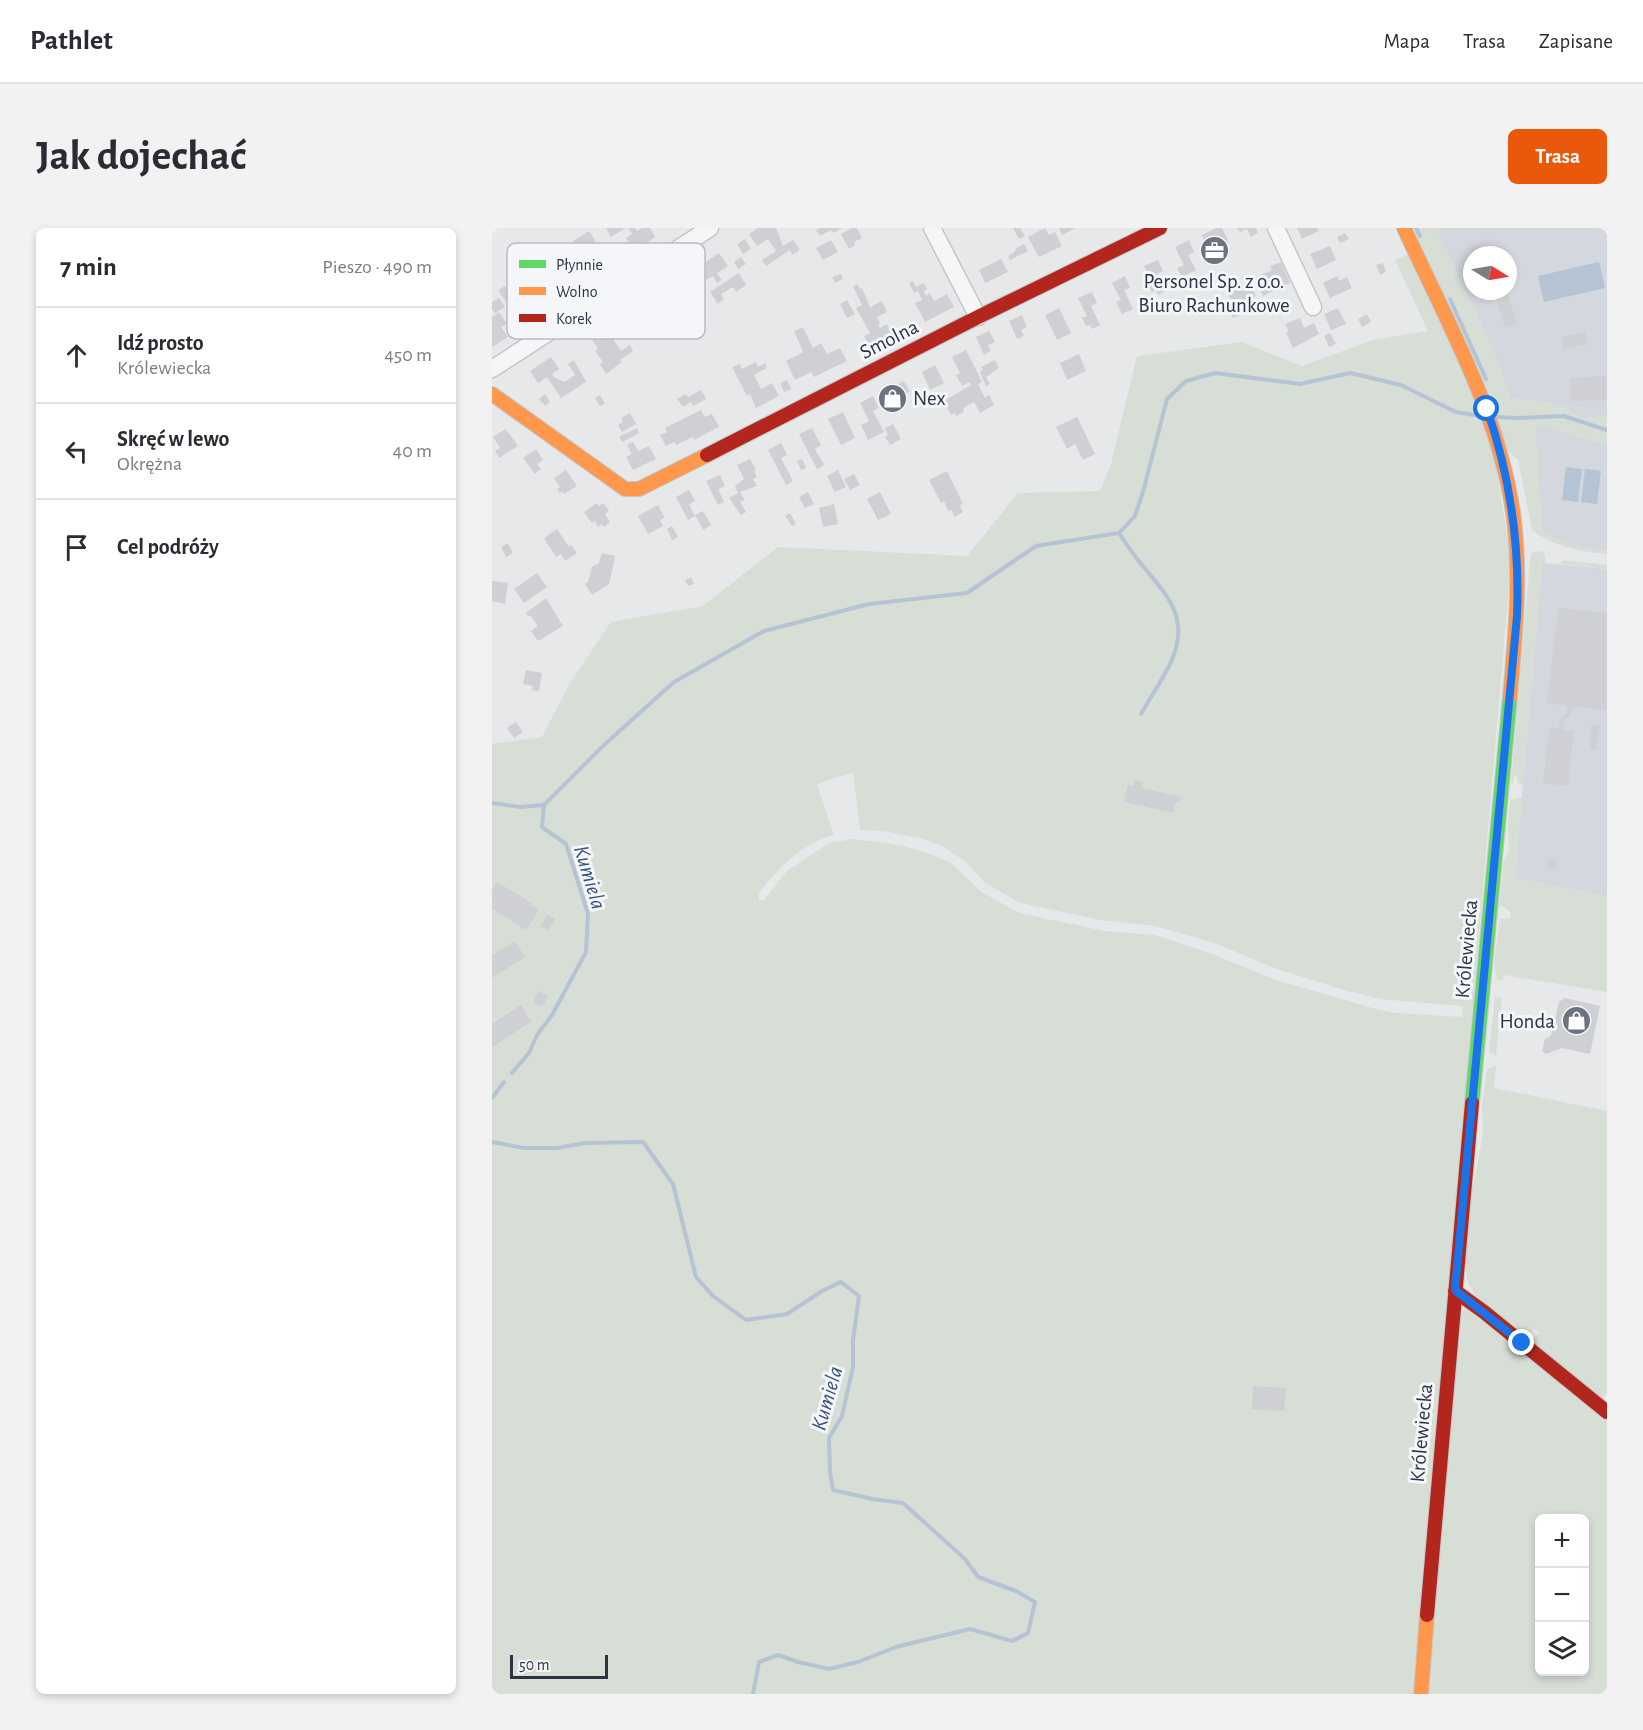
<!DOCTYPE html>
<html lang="pl">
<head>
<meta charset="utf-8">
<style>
	body { margin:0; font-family:"Alegreya Sans",sans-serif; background:#f2f2f3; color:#2b2b33 }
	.controls { position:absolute; right:18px; bottom:18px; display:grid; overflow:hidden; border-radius:9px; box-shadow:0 3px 9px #0003 }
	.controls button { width:54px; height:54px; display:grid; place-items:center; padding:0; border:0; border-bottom:2px solid #e1e1e2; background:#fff; color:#2b2b33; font:30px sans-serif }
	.compass { position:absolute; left:971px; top:18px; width:54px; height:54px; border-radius:50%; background:#fff; box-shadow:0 3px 9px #0003; rotate:101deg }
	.scale { position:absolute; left:18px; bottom:15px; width:98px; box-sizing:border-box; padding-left:6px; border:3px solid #2b3445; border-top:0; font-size:16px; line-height:21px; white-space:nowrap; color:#2b3445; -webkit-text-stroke:4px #f4f6f9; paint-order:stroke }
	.stop { position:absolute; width:18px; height:18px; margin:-14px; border:4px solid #1a73e8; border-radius:50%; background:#fff }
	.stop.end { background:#1a73e8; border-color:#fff; box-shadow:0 2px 6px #0008 }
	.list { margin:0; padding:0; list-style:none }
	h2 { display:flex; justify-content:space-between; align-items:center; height:78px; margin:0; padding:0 24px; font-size:26px }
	h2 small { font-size:20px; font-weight:400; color:#7c7c81 }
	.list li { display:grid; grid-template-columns:39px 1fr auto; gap:18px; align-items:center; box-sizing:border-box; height:96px; padding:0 24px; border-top:2px solid #e1e1e2 }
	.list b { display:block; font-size:22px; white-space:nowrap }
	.list p { margin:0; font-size:20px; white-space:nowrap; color:#7c7c81 }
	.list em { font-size:20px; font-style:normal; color:#7c7c81 }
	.icon { flex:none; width:33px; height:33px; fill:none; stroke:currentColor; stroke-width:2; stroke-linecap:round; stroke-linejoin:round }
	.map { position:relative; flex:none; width:1115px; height:1466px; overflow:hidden; border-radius:9px }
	header { display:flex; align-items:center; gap:36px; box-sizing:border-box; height:84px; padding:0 30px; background:#fff; border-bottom:2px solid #e1e1e2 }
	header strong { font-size:28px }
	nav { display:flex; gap:33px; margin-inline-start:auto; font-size:21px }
	.intro { display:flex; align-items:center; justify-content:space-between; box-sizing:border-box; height:144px; padding:0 36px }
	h1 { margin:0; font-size:42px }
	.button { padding:15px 27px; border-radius:9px; background:#ea580c; color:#fff; font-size:21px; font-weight:700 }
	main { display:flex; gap:36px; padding:0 36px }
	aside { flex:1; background:#fff; border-radius:9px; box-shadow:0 3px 9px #0003 }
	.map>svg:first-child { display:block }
	.built { fill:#d4d7dd; fill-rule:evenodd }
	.green { fill:#d6ded6; fill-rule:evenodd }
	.water { fill:#b4c4d5 }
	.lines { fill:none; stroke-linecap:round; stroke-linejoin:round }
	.stream { stroke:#b4c4d5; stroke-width:4 }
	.building { fill:#ced0d3 }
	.street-casing { stroke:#c4c6c8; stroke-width:19 }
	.fast-casing { stroke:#c4c6c8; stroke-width:16 }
	.slow-casing { stroke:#c4c6c8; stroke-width:16 }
	.jam-casing { stroke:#c4c6c8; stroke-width:16 }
	.street { stroke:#f5f6f7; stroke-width:16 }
	.fast { stroke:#63d668; stroke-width:14 }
	.slow { stroke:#ff974d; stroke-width:14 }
	.jam { stroke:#b3261e; stroke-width:14 }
	.route { stroke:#1a73e8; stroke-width:8 }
	.labels { text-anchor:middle; stroke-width:6; stroke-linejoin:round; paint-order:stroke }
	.poi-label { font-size:21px; fill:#2b3445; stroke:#f4f6f9 }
	.street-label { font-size:21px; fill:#2b3445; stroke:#f4f6f9 }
	.water-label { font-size:22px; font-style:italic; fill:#34527a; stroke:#f4f6f9 }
	.key { fill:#f4f6f9; stroke:#b8bcc3; stroke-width:1.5 }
	.key-label { font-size:16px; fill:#2b3445 }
</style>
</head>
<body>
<header>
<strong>Pathlet</strong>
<nav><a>Mapa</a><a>Trasa</a><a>Zapisane</a></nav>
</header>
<div class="intro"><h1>Jak dojechać</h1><a class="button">Trasa</a></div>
<main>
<aside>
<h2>7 min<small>Pieszo · 490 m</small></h2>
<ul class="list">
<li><svg class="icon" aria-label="ahead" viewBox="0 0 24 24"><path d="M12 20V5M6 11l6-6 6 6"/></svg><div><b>Idź prosto</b><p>Królewiecka</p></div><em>450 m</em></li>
<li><svg class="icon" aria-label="left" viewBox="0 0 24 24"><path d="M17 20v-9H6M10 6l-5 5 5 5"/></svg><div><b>Skręć w lewo</b><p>Okrężna</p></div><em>40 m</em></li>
<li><svg class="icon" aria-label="arrive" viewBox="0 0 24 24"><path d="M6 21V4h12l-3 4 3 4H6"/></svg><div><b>Cel podróży</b></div></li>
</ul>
</aside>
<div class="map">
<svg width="1115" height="1466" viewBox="0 0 1115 1466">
	<rect width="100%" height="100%" fill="#e6e8ea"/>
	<!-- built -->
	<path class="built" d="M944,0h171v188l-27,2 -16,-11 -13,-4 -41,-5 -10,-32zM980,27h36v36h-36z
		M1043,199l19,1 27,10 26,5v108l-23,-3 -23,-6 -19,-11z
		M1050,335l65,6v327l-92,-18z"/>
	<!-- green -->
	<path class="green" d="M919,0h25l64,138 10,32 41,5 13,4 16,10 27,-1v27l-26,-5 -27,-10h-19l7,103c22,13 39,17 65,20v3c-28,-3 -53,-7 -75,-24l-14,-70 -10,-9z
		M917,26l62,134 23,66 17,107 -97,1133h-922v-950l50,-7 28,-54 41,-61 92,-16 75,-59 189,9 51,-63 82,-2 11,-27 26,-108 105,-14 60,24 71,-26 55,-9 -33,-71zM361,544l7,58 23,1 41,8 20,8 22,15 18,20 36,21 81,17 55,6 61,18 60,25 67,21 36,9 83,7 -1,11 -65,-4 -18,-3 -106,-31 -58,-24 -60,-20 -50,-4 -86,-18 -39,-22 -29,-28 -23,-10 -25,-7 -24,-4 -27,-3 -23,4 -42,28 -23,29h-5v-7c19,-25 43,-50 75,-58l-17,-51z
		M1043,323l9,1 2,11h-4l-19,222 -5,-1 -1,-8 -3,-1 -1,11 -2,-3 19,-222 1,-7z
		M1072,332l43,5v4l-48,-5z
		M1024,570h6l-7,80 92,18v96l-103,-17 -1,6 -6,-1 -3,-17 6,-44 10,-1 1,-5 -7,-6 -5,-1 5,-46 5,-10 -1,-26 2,-23z
		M1003,769l7,1 -6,58 -7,-4z
		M1004,838l-2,22 113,23v281l-5,9 -72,-59 9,-9 -4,-4 -10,8 -50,-42 -7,-12 -3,-16 7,-73 11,-61 -1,-28 5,-36z
		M974,1081l141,111v274h-180l33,-379zM1048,1290h44v154h-44z"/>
	<!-- water -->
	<path class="water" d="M1107,34l6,26 -61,14 -6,-26z
		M1074,239l16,2 -4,33 -16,-2z
		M1093,241l16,2 -4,33 -16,-2z"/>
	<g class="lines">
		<!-- stream -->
		<path class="stream" d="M924,0l4,8
			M958,71l36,80
			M1005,189l21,1 46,-2 43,14
			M627,305c6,9 12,18 19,27 26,33 54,55 33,102 -9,18 -20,35 -30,52
			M0,575l28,4 24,-2
			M52,577l60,-60 70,-63 90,-51 105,-27 98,-11 69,-47 83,-13 16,-17 8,-24 24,-93 19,-18 29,-8 85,11 50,-11 51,12 55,27 24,4
			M20,845l17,-20 8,-18 15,-20 34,-63 2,-38 -22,-70 -24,-17 2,-22
			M0,870l12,-16
			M0,914l32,6h33l28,-5 58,-1 30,42 23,93 17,19 33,24 41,-6 35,-23 19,-9 18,14 -6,44v27l-11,49 -13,22 1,34 3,18 39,9 31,4 62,56 13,18 38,14 19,11 -7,31 -16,8 -42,-12 -74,18 -38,15 -29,7 -31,-7 -20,-7 -19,7 -6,32"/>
	</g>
	<!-- building -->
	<path class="building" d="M114,0h19l-14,9z
		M136,0h7l2,3 5,-3h8l5,9 -21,14 -8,-13 6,-4z
		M266,0h18l7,18 10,-6 7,10 -8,5 -2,-5 -24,16 -4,-6 14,-9 -8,-12 -11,7 -8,-12z
		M328,0h22l-9,5 -2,-3 -11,6 -4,-6z
		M360,0h5l5,10 -8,4 1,3 -6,4 -8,-15z
		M521,0h7l5,8 -6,3z
		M553,0l4,7 6,-3 7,14 -23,11 -11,-20z
		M567,0h17l-14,7z
		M724,0h6l6,12 -1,1 2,5 -18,9 -9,-20z
		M745,0h19l2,5 -7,4 -4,-8 -7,3z
		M805,0h20l2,3 -17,8z
		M97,3l7,11 -16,10 7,11 11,-7 8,13 -21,13 -2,-2 -12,8 -8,-13 13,-8 -5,-8 -4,2 -5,-9 13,-9 -2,-2z
		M853,5l4,6 -9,4 -3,-6z
		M253,11l6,10 -8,5 -6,-10z
		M339,12l7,12 -15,8 -7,-12z
		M697,12l5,12 -6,3 8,15 -14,7 -5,-9 7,-3 -9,-18z
		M532,16l4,7 -18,9 -2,-4 8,-5 -1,-2z
		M838,18l6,14 -19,9 -7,-15z
		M227,25l9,13 -11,7 5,7 -5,3 -4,-7 -7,4 -8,-13z
		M249,29l5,7 -8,5 -4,-7z
		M509,31l7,13 -23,11 -6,-13z
		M666,32l5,11 -6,3 8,17 -7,4 -2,-5 -4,2 -3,-6 4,-2 -9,-18z
		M789,34l9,21 -27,13 -9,-18 18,-8 -2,-4z
		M891,35l3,9 -6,3 -4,-10z
		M247,45l7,12 -10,7 -3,-5 -12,7 3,5 -6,5 -8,-12z
		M349,46l2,5 -8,4 -3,-6z
		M633,48l5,12 -6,2 9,19 -11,5 -6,-12 5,-2 -9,-17z
		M845,48l2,5 8,-4 5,11 -22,10 -7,-15z
		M421,53l3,6 8,-4 3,6 -3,2 2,5 4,-3 4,8 13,-7 7,13 -29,15 -10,-19 7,-3 -4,-9 -4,2 -5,-10z
		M758,55l6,13 -2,1 1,3 -5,3 -2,-4 -7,4 -2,-4 -8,2 -4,-11 8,-4 2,4z
		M365,56l3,5 2,-1 9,21 1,-3 10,-5 5,11 -10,5 3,7 -2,1 2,3 7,-4 7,14 -23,12 -7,-14 6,-3 -14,-25 6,-3 -9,-19z
		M13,58l16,24 -7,4 -16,-24z
		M1002,63h13l10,33 -12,4z
		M600,64l5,11 -6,3 9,19 -8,4 -2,-4 -4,1 -4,-8 5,-2 -9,-18z
		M7,70l6,9 -10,6 -3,-4v-7z
		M355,72l8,14 -8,4 -7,-14z
		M567,80l12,25 -14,7 -12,-25z
		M846,80l8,16 -15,6 -7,-16z
		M745,82l3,5 -7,3 -2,-5z
		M7,84l8,12 -6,3 7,10 -16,10v-30z
		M875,86l4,8 -9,5 -4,-8z
		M530,87l5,12 -6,3 3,6 -7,3 -8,-18z
		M808,90l4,10 10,-5 5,11 -26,14 -7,-15 3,-1 -4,-8z
		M119,95l8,12 -6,4 8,12 9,-6 3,6 -13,9 2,2 -16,12 -6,-10 3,-2 -8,-11 3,-2 -8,-13z
		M311,99l10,21 8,-5 6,11 13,-6 7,13 -33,16 -3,-5 -16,8 -9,-19 17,-9 -9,-21z
		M497,103l6,11 -7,3 3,6 -7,4 -8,-18z
		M1093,104l3,12 -24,5 -3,-12z
		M838,105l6,11 -7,3 -5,-11z
		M474,122l16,32 -4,2 7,14 4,-3 5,10 -14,8 -6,-11 -11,6 1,4 -8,4 -1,-3 -4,2 -7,-14 27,-16 -2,-3 -7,4 -6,-11 4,-2 -8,-16z
		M587,126l7,17 -19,9 -7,-17z
		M59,129l8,12 -7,5 2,3 10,5 11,-7 -7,-11 6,-4 12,22 -25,16 -14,-21 -9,6 -8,-12z
		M503,132l4,8 -13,9 4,7 -4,2 -6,-14 3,-2 -2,-3z
		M264,134l2,5 7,-4 2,5 -13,7 7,14 11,-6 7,13 -23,12 -6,-14 -3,2 -15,-29 8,-3 2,5z
		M443,137l9,18 -14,7 -8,-18z
		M1115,148v24l-36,1 -1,-23z
		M295,152l4,9 -7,3 -4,-9z
		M412,153l6,11 -6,3 3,6 -13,7 -9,-17z
		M209,162l5,9 -13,7 -2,-4 -8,5 -6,-8 9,-5 2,3z
		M53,166l5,8 -5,4 -6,-7z
		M108,167l5,9 -5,2 -5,-8z
		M381,168l6,12 -6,3 11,21 -16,8 -7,-15 8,-4 -9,-18z
		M209,182l4,7 7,-3 7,13 -25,13 -1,-3 -17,8 -1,-3 -9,4 -6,-11 7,-3 -2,-4z
		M351,184l12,26 -14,7 -13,-26z
		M138,185l6,11 -14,8 -4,-7 5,-3 -2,-4z
		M585,189l18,37 -12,6 -8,-16 -8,5 -11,-22z
		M401,196l8,15 -11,6 -5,-8 3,-2 -3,-7z
		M145,200l2,5 -17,9 -3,-5z
		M320,200l9,17 -6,4 9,16 -7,4 -18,-35z
		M14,201l12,17 -19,12 -4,-7 5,-3 -7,-11z
		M141,214l5,9 11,-5 7,13 -23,11 -7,-13 6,-3 -5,-9z
		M289,215l6,12 -6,3 12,23 -7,4 -18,-35z
		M44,221l7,11 -6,4 4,5 -6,5 -12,-16z
		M258,231l6,11 -2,1 3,6 -4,2 4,7 -17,6 5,8 -5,2 6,10 -5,3 -12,-17 9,-5 -3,-7 9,-7 -7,-14z
		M310,231l4,9 -5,2 -4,-9z
		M74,242l11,16 -13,8 -2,-3 -2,2 -3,-4 3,-2 -6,-9z
		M346,242l8,17 -11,5 -8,-16z
		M455,243l16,33 -3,1 3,7 -8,5 -4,-7 -3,1 -4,-10 -3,2 -12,-23z
		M362,246l6,11 -10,5 -6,-11z
		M228,247l5,11 -7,3 6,13 -6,3 -12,-24z
		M197,262l6,11 -6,3 6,12 -7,4 -12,-23z
		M316,264l6,12 -9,4 -6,-11z
		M388,264l11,22 -13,6 -11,-21z
		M105,275l2,3 5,-3 5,8 -4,3 5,8 -6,5 -2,-3 -4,3 -3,-6 -3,2 -8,-11z
		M342,276l4,20 -15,3 -4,-19z
		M166,277l7,13 -5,2 3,6 -15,8 -10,-18z
		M211,283l8,14 -8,5 -8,-15z
		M298,285l6,11 -4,2 -7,-10z
		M180,298l6,11 -6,3 -5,-11z
		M65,301l12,18 2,-2 6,8 -12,8 -4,-7 -5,3 -12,-19z
		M16,315l5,10 -7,4 -5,-10z
		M110,325l13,3 -2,11 -4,17 -17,11 -7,-11 3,-2 4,-15 7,-4z
		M45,345l10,14 -23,16 -10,-14z
		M199,349l3,7 -6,2 -3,-6z
		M0,353l16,2 -3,21 -13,-3z
		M54,370l17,28 -25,15 -7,-10 7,-5 -7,-10h-3l-2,-3z
		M1066,380l49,5v97l-35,-4 -1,9 -7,5 -1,10 11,1 -6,55 -25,-2 6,-56 10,1 1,-11 7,-5v-5l-1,-3 -19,-1z
		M34,442l16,3 -3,18 -7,-1 1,-4 -10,-2z
		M24,494l7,10 -9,6 -7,-10z
		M1099,497h9l-4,25h-7z
		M643,552l8,2 -1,6 38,9 -1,6h-4l-2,10 -49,-11 4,-17 5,1z
		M1057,631l8,1 -1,10 -8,-1z
		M5,654l35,21 -1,2 8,5 -13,20 -34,-22v-18z
		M55,687l8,4 -7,12 -7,-5z
		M23,713l10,16 -33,21v-22z
		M47,763l9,5 -6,11 -9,-5z
		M1073,770l35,8 -10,48 -28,-6 -16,6 -4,-3 3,-12 6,-3 8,-34z
		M29,777l10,17 -39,25v-23z
		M761,1158l33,2 -2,23 -32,-2z"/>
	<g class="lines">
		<defs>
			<path id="street" d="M440,0l46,89
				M784,0l37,79
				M0,141l218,-141"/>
			<path id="fast" d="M980,875l38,-406"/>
			<path id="slow" d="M912,0c43,94 97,188 110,292 7,60 1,118 -4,177
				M0,166l133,95h14l68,-34
				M929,1466l6,-79"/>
			<path id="jam" d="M215,227l271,-138 182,-89
				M963,1063l29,21 123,100
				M935,1387l45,-512"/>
		</defs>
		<!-- street casing -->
		<use href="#street" class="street-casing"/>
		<!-- fast casing -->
		<use href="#fast" class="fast-casing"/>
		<!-- slow casing -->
		<use href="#slow" class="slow-casing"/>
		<!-- jam casing -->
		<use href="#jam" class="jam-casing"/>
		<!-- street -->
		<use href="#street" class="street"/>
		<!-- fast -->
		<use href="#fast" class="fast"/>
		<!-- slow -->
		<use href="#slow" class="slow"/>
		<!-- jam -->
		<use href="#jam" class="jam"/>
	</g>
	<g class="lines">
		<!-- route -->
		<path class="route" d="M995,181c23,67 33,136 30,207l-62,674 67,53"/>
	</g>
	<!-- icons -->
	<defs>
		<symbol id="office-disc" viewBox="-11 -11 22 22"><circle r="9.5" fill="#6c737f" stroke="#f4f6f9"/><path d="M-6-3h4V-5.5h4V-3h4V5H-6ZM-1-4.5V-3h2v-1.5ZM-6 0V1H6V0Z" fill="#fff"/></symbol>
		<symbol id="shop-disc" viewBox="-11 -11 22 22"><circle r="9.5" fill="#6c737f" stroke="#f4f6f9"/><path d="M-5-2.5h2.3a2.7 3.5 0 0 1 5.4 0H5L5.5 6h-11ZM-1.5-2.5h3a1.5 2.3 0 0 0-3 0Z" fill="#fff"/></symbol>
	</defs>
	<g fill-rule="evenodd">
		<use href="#office-disc" x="706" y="6" width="33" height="33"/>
		<use href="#shop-disc" x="384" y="154" width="33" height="33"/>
		<use href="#shop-disc" x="1068" y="776" width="33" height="33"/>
	</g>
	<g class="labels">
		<!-- poi labels -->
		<g class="poi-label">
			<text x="722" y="60">Personel Sp. z o.o.<tspan x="722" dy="24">Biuro Rachunkowe</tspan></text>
			<text x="421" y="177" text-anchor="start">Nex</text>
			<text x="1063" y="800" text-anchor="end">Honda</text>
		</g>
		<!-- street labels -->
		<g class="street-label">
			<text transform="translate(397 111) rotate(-27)" y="7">Smolna</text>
			<text transform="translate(974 721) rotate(-85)" y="7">Królewiecka</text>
			<text transform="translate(929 1205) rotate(-85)" y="7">Królewiecka</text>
		</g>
		<!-- water labels -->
		<g class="water-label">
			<text transform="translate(99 649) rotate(73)" y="8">Kumiela</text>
			<text transform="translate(334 1170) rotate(-74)" y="8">Kumiela</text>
		</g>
	</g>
	<!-- legend -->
	<rect x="15" y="15" width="198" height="96" rx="9" class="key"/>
	<rect x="27" y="32" width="27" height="8" fill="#63d668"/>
	<rect x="27" y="59" width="27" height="8" fill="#ff974d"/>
	<rect x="27" y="86" width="27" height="8" fill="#b3261e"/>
	<g class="key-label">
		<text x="64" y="42">Płynnie</text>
		<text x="64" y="69">Wolno</text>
		<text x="64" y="96">Korek</text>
	</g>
</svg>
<div class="controls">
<button>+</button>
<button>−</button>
<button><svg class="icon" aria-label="layers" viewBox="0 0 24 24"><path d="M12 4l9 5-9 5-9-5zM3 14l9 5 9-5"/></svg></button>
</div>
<svg class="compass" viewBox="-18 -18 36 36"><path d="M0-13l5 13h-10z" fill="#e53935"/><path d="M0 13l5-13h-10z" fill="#7c7c81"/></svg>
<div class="scale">50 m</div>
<div class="stop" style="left:995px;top:181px"></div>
<div class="stop end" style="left:1030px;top:1115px"></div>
</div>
</main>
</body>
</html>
